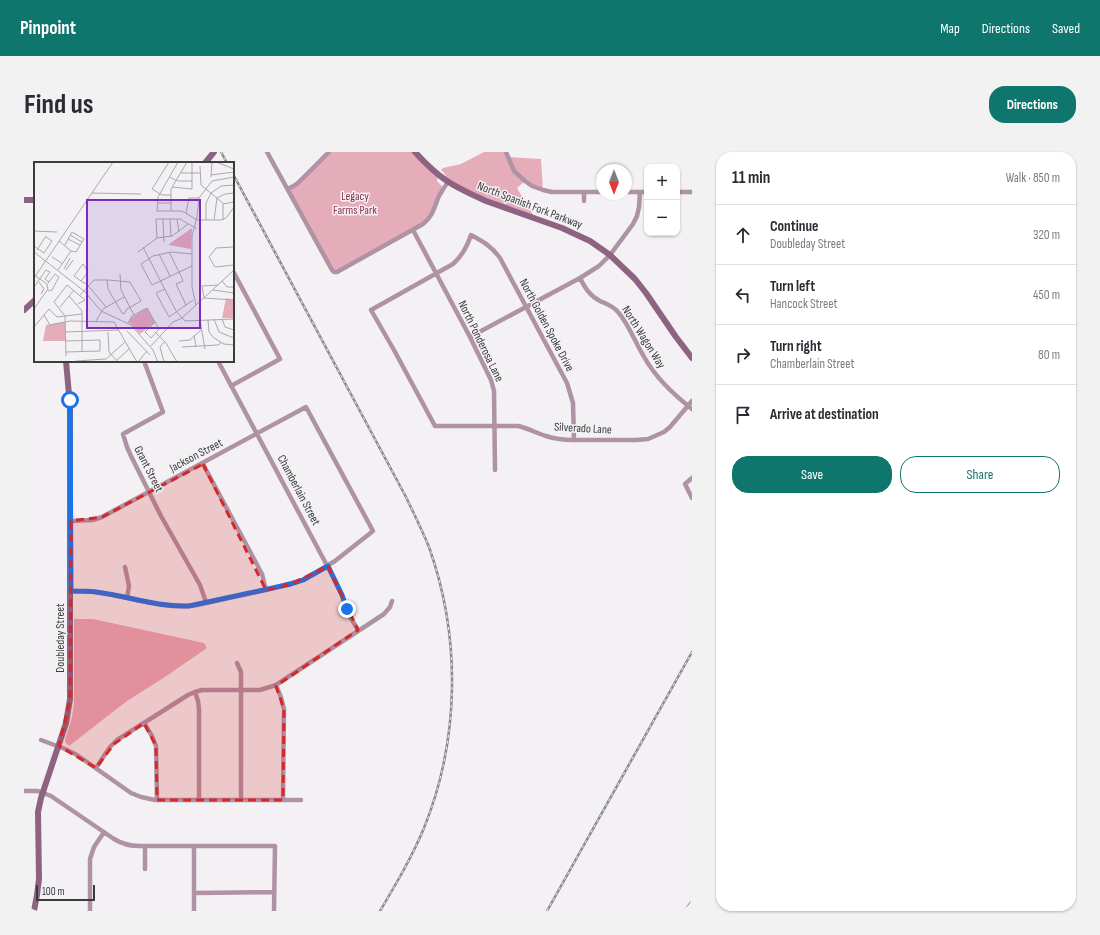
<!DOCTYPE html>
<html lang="en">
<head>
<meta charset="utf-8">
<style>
	body { margin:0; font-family:"Sofia Sans Condensed",sans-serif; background:#f2f2f3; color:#2b2b33 }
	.controls { position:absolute; right:12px; top:12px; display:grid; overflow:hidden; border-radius:8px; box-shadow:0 1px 3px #0004 }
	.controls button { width:36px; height:36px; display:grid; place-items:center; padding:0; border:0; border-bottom:1px solid #e1e1e2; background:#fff; color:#2b2b33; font:20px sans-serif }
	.compass { position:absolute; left:572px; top:12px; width:36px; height:36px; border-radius:50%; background:#fff; box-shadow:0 1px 3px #0004; rotate:180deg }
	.scale { position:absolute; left:12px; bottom:10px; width:59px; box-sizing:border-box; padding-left:4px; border:2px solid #3d3c3d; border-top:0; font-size:11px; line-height:14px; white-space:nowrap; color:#3d3c3d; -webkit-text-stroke:3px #f3f1f4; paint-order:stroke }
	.stop { position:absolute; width:12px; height:12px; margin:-9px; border:3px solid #1a73e8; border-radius:50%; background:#fff }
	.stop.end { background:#1a73e8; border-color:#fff; box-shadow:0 1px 4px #0008 }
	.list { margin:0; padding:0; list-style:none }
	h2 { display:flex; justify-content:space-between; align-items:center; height:52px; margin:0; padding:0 16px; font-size:17px }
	h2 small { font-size:13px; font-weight:400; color:#7c7c81 }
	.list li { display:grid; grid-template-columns:26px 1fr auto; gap:12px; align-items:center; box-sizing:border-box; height:60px; padding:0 16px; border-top:1px solid #e1e1e2 }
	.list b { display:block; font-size:15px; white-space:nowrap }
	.list p { margin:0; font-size:13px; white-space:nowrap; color:#7c7c81 }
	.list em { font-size:13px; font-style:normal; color:#7c7c81 }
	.actions { display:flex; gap:8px; padding:12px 16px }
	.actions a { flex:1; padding:9px 0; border:1px solid #0f766e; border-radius:16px; text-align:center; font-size:14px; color:#0f766e }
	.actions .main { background:#0f766e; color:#fff }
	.icon { flex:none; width:22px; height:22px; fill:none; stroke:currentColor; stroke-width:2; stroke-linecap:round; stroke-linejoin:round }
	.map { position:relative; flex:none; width:668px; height:759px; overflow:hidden; border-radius:16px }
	header { display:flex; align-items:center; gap:24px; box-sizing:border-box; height:56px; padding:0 20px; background:#0f766e; color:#fff }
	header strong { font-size:19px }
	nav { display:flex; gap:22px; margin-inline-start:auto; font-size:14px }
	.intro { display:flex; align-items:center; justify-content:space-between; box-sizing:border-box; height:96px; padding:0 24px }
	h1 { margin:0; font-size:28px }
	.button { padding:10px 18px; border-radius:16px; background:#0f766e; color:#fff; font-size:14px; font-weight:700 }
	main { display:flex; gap:24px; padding:0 24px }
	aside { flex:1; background:#fff; border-radius:16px; box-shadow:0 1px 3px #0004 }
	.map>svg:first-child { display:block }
	.green { fill:#e5acba }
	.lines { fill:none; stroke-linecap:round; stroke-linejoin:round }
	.street { stroke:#b092a5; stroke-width:4.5 }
	.secondary { stroke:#8e6381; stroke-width:6 }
	.rail-casing { stroke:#8a888a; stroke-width:2.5 }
	.rail { stroke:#f3f1f4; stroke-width:1; stroke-dasharray:3; stroke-linecap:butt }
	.route { stroke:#1a73e8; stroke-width:5 }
	.marked { fill:#d62828; fill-opacity:0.2; stroke:#d62828; stroke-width:3; stroke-dasharray:8 5; stroke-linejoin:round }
	.labels { text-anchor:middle; stroke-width:3; stroke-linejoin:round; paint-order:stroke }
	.park-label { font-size:12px; fill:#8d2f50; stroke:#f3f1f4 }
	.street-label { font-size:12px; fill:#3d3c3d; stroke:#f3f1f4 }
	.inset-road { fill:none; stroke:#aaa9ab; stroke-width:1 }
	.view { fill:#7b2cbf; fill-opacity:0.15; stroke:#7b2cbf; stroke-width:2 }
	.inset-edge { fill:none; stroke:#3d3c3d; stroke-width:2 }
</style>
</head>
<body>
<header>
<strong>Pinpoint</strong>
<nav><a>Map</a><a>Directions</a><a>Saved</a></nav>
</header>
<div class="intro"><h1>Find us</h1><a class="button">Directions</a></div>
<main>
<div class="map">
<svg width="668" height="759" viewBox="0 0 668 759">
	<rect width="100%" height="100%" fill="#f3f1f4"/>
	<!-- green -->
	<path class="green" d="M305,0h86l23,22 -1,7 7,7 -15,31 -95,53 -46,-83z
		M460,0h22l2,5 33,2 2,32 -18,-10 -8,7 18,30 -35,-12 -52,-24 -3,-8 -4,-4 2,-2 18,-4z
		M50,467h19l111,24 3,5 -42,29 -38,24 -58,45 -3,-3 -1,-3 7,-23 2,-14z"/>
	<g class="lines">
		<!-- street -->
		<path class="street" d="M243,0l65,118 2,2h3l86,-48c10,-8 11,-16 16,-28 3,-5 6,-10 9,-14
			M482,0l8,19 11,10 7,5 11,4 9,2h50
			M264,37l9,-5 32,-32
			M560,40v9
			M602,40h21
			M653,40h15
			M389,78l57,107 21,43 3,11 1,79
			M556,126c5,10 10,18 20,23 7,3 13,5 18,11 10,11 17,30 25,43 12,22 29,38 49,54
			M446,185l110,-59 19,-12 11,-11 23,-31 4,-8 2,-9 1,-15
			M120,209l19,51 -40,22 4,13 4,9 30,60 39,69 6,17
			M194,209l113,212 11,22 7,20 9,15
			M207,234l49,-27 -47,-88
			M550,288l-1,-37 -6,-20 -67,-125c-9,-12 -16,-16 -29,-23 -4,12 -9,21 -18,29l-82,46 23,40 41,76h83c10,2 18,7 28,10 9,3 18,4 28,4h62l12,-1 16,-7 6,-5 22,-26
			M179,312l59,110 4,16
			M668,326l-7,6 7,14
			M47,369l22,-1 9,-3 204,-110 67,124 -38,30 -32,19 -37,10 -69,15c-32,5 -64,-7 -95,-12 -10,-2 -21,-2 -31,-2
			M101,415l4,19 -2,12
			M171,540l3,9 1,8v91
			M120,571l8,13 4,10 1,54
			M17,588l24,9 12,6 54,38 10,4 14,3h86v-128l-4,-9
			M72,616l14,-21 7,-7 71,-45 7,-3 7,-2h58l16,-5 108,-71 6,-7 2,-6
			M0,639h14l13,5 63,43c8,5 16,7 26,7h135l-1,65
			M217,648h42l1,-91 -3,-12 -5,-12
			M259,648h18
			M121,694v23
			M170,694v65
			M170,741l80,-1
			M66,759v-52l4,-12 10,-15"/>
		<!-- secondary -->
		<path class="secondary" d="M391,0c9,10 20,21 32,29 12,8 26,14 39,20l76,27 28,13 20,14 25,24 11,14 30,44 16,21
			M181,11l9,-11
			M0,48h11
			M0,158l11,-10
			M10,759l3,-16 2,-16 -1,-67 3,-14 25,-75 4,-24v-293l-4,-45
			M663,759l5,-7"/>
		<defs>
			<path id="rail" d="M197,0l6,11
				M209,22l173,323c8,17 16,33 23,50 32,90 31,192 -5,281 -12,29 -28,56 -44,83
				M523,759l145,-259"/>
		</defs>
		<!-- rail casing -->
		<use href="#rail" class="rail-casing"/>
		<!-- rail -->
		<use href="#rail" class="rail"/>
	</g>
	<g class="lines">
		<!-- route -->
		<path class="route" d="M46,248l1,191c8,0 17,0 25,1 31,4 61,15 93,14l102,-22 12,-4 25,-14 14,29 5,14"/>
	</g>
	<!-- marked area -->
	<path class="marked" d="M179,312l63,126 25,-6 37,-18 30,64 -82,56 8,23 -1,91h-126l-1,-54 -12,-23 -30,21 -18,24 -37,-22 11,-47 1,-178 31,-4z"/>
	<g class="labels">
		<!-- park labels -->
		<g class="park-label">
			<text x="331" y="48">Legacy<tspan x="331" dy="14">Farms Park</tspan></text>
		</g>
		<!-- street labels -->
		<g class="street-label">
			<text transform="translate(506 53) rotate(21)" y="4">North Spanish Fork Parkway</text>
			<text transform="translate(523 173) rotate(62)" y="4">North Golden Spoke Drive</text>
			<text transform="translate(620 185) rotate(58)" y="4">North Wagon Way</text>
			<text transform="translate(457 189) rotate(64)" y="4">North Ponderosa Lane</text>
			<text transform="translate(559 276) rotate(3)" y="4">Silverado Lane</text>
			<text transform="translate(172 303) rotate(-28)" y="4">Jackson Street</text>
			<text transform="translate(125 317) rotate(63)" y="4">Grant Street</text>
			<text transform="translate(275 338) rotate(62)" y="4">Chamberlain Street</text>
			<text transform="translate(36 486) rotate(-90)" y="4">Doubleday Street</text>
		</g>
	</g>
	<!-- overview -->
	<g transform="translate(10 10)">
		<rect width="200" height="200" fill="#f3f1f4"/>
		<path d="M158,66l-1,21 -22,-4v-1zM192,136l8,2v18h-12zM113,146l8,14 -15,12 -11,-12 2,-4zM31,160l1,19h-23l3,-16z" fill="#e5acba"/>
		<path class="inset-road" d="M135,0l-17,27 10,6h9M144,0l-20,35 -1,14h25l15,9h24l5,-2 8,-11M182,0l18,7M166,4l1,19 23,19M147,11h19M177,13l23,-3M135,15l9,4h14M177,15l1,-15M138,25l20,2v-27M58,31l49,1M123,41h14M137,49v-22l16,-27M152,51l3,-15h10M136,57l1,18M143,57l2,13M172,58v-17l5,-10 10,-7 13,-1M180,58l3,-22 8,-4 9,-1M189,58v-16l11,-2M0,69l23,1M36,73l12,7M123,76l-1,-19h7M34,77l12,6M130,80l-1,-23h17l17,10M31,83l7,-13 12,7 -8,13 -5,-1M0,84l10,7 8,-12 -6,-4M109,85l33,64 9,10 49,-2M200,85l-18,1 -7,9 6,10 19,-2M3,88l9,-14M0,90l50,39 17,20 30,14 22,25 5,12M104,90l19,-14 15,-2 16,-12M135,90l13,26 1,3 -7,3 10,21M125,92l11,22M158,92l-21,-2 -18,4 -12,8 11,21 40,-19M18,95l11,7M30,107l6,-11M24,108l13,-19 -12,-10M32,108l7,-10M86,112l1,16 13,25M0,113l13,9 1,5 -14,20M0,116l79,-116M47,119l7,-9 -5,-8 -9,12 7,5 1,1 3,1 6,6 15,18M188,119l5,6h7M5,120l5,7 -3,5M184,123l-16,1 2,12 30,2M0,125l12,-17 4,2 -5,7 4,3M131,127l-9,4 13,24 24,-17M179,128l21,3M14,129l4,-1 7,-13 -4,-3 -7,9M46,133l14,-15h14l22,2 11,19 -14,8 -3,5 -2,-1 -14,-24 -1,-9M35,134l13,15v40M162,143l-4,-18v-51l5,-19 2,-19 13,-17 22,-4M26,145l14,-17M10,153l6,10 20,-4 44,1 23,40M180,157l5,13 15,6M188,157l3,8 9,3M166,158l5,29M174,158l1,12 5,6 10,6 10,1M62,159l7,-12 21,-12M94,161l4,-7 15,-8 12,21 -8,9 -6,-6 10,-10M0,165l15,-18 8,8 25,-3M93,169l23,24M31,170l54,-2M74,170l1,20 9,10M122,171l10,10 11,19M160,173l2,12M32,179l34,-1v11l-34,1M145,179l11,-1 11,-10M117,184l22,-24 9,-4 52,-48M148,185l36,-2 3,-2M32,194l-1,-40 -11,-14 13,-17 18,15 -7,4M83,198l12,-11M42,199l30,-2 19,-17M104,200l9,-11M130,200l-4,-15 5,-6"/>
		<path class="view" d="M53,38h113v128h-113z"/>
		<rect width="200" height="200" class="inset-edge"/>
	</g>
</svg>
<div class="controls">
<button>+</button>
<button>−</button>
</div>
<svg class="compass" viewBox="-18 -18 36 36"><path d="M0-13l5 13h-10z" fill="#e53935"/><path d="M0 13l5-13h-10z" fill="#7c7c81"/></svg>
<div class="scale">100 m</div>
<div class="stop" style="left:46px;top:248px"></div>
<div class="stop end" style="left:323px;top:457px"></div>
</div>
<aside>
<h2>11 min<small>Walk · 850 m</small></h2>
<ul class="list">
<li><svg class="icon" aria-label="ahead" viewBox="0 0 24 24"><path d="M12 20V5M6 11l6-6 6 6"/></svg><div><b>Continue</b><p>Doubleday Street</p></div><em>320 m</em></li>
<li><svg class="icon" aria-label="left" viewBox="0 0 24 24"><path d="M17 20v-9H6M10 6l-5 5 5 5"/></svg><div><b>Turn left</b><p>Hancock Street</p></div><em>450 m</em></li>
<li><svg class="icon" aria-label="right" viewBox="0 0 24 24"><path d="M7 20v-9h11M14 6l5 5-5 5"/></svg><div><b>Turn right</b><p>Chamberlain Street</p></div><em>80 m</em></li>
<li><svg class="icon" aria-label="arrive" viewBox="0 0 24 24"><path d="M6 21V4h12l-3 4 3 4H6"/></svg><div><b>Arrive at destination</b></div></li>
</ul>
<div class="actions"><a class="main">Save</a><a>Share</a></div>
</aside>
</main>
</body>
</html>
